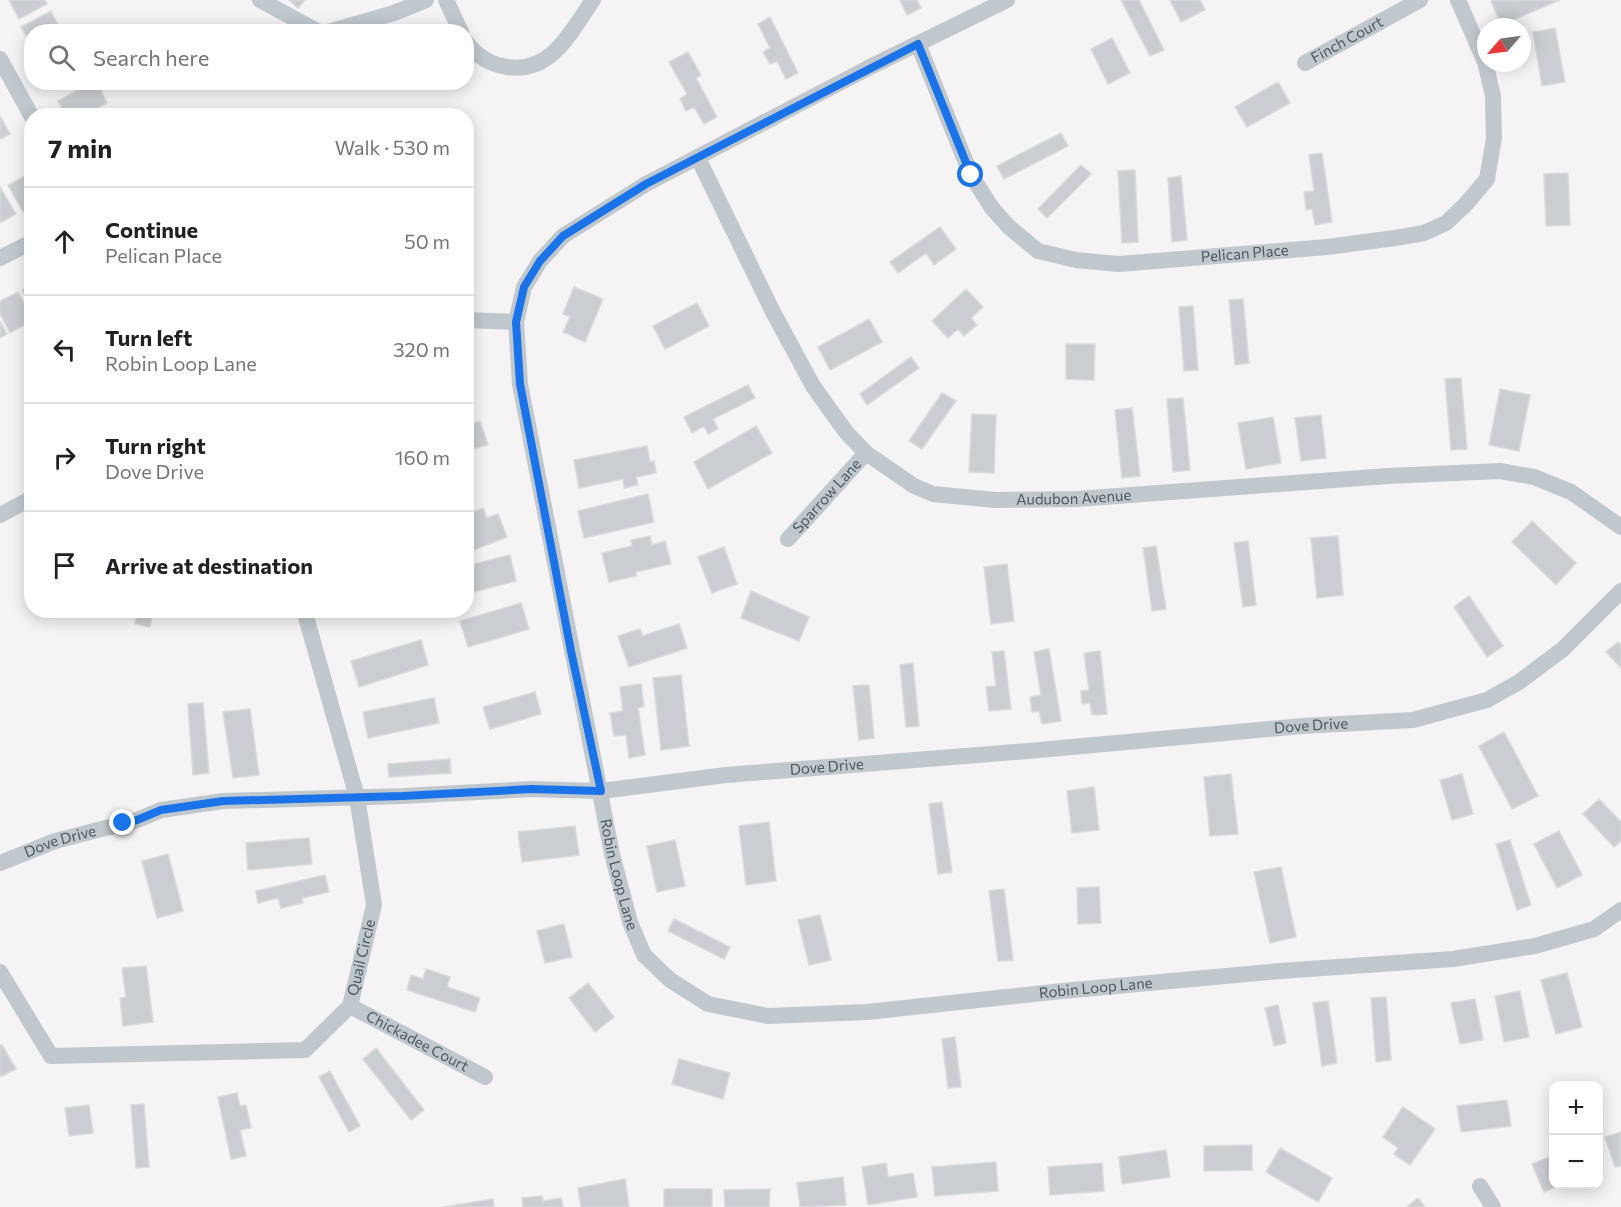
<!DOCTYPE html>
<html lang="en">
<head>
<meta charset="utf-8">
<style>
	body { margin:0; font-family:Commissioner,sans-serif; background:#f2f2f2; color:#202124 }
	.controls { position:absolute; right:18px; bottom:18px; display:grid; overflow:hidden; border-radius:12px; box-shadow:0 3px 15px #0003 }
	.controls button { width:54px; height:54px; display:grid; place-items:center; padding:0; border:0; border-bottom:2px solid #e0e0e0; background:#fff; color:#202124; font:30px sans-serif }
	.compass { position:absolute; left:1477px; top:18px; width:54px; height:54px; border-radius:50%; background:#fff; box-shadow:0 3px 15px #0003; rotate:242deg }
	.stop { position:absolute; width:18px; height:18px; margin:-14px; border:4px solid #1a73e8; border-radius:50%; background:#fff }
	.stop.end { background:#1a73e8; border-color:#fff; box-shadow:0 2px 6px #0008 }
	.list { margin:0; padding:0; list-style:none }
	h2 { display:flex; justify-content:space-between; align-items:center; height:78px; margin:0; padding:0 24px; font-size:26px }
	h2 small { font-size:20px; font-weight:400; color:#757577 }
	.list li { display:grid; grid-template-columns:39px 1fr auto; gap:18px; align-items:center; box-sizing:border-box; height:108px; padding:0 24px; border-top:2px solid #e0e0e0 }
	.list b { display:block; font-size:22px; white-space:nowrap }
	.list p { margin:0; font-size:20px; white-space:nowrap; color:#757577 }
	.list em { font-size:20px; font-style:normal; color:#757577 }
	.icon { flex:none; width:33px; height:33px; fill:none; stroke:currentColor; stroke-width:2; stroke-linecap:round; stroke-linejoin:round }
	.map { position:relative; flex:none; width:1621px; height:1207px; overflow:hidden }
	.search { position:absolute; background:#fff; box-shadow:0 3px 15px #0003; left:24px; top:24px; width:450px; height:66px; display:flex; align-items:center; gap:15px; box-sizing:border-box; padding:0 21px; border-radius:24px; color:#757577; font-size:22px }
	.panel { position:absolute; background:#fff; box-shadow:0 3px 15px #0003; left:24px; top:108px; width:450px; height:510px; border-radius:24px }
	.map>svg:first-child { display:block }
	.building { fill:#caced1; stroke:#d8dadd; stroke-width:1.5 }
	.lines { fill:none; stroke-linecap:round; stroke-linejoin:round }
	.minor { stroke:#c0c8cd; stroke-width:16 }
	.route { stroke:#1a73e8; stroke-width:8 }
	.labels { text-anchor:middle; stroke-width:4.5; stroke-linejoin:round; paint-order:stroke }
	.street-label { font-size:15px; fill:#4c585f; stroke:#fff }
</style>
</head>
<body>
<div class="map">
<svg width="1621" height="1207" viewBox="0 0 1621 1207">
	<rect width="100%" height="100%" fill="#f5f3f3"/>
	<!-- building -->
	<path class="building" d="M9,0h36l2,4 -28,15z
		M289,0h16l-7,8z
		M900,0h17l4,8 -14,7z
		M1121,0h18l25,50 -14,6z
		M1170,0h30l5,10 -24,12z
		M1494,0h66l-59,25 -10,-24z
		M51,11l10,20 -29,1v14l-11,-19z
		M770,17l28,56 -12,6 -9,-18 -7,3 -7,-12 7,-4 -12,-24z
		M1555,28l10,54 -23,4 -9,-54z
		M1112,38l18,35 -22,11 -17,-35z
		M688,52l13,23 -5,3 21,39 -13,7 -10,-17 -8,4 -6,-12 7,-5 -18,-32z
		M92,82h5l10,21 -24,13h-17l-8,-15z
		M1278,82l12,21 -43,24 -12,-20z
		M0,116l10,18 -10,5z
		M1061,133l7,13 -64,33 -7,-13z
		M1322,153l10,69 -17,3 -3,-16 -6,1 -2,-18 10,-1 -5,-36z
		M1081,165l10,9 -44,44 -9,-9z
		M1135,170l3,72 -16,1 -4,-72z
		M1568,173l2,52 -24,1 -2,-52z
		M29,174l3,5v28l-9,5 -15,-27z
		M1181,176l6,64 -15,2 -4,-64z
		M0,187l16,27 -16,9z
		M940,227l16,22 -22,16 -8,-12 -28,20 -8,-11z
		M32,286v22l-10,-18z
		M574,287l29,12 -18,43 -22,-10 7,-15 -7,-3z
		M966,289l17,18 -12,11 6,7 -13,11 -6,-7 -10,9 -16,-17z
		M18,292l14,25v4l-22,12 -10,-19v-13z
		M1243,299l6,64 -14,2 -6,-65z
		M697,303l12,23 -44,23 -12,-23z
		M1193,306l5,64 -14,1 -5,-64z
		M869,319l13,23 -52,28 -12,-23z
		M0,321l7,13 -7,4z
		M1066,344h29l-1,36 -28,-1z
		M911,357l8,11 -52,37 -7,-11z
		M1461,378l6,71 -16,1 -6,-71z
		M748,385l7,13 -42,21 5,10 -10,5 -4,-8 -12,7 -8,-16z
		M1500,389l30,6 -11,56 -30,-6z
		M942,393l14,8 -34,48 -13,-8z
		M1183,398l7,72 -17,2 -6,-73z
		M1132,408l8,68 -18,2 -7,-68z
		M972,414l24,1 -2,58 -25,-1z
		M1321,415l5,43 -25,3 -6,-43z
		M466,416l3,9 11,-4 8,24 -22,6z
		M1273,417l8,46 -35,6 -8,-46z
		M756,426l16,27 -64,36 -14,-27z
		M647,446l3,16 4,-1 2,12 -20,4 2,8 -14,3 -1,-9 -44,9 -5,-28z
		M648,494l6,28 -70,16 -6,-27z
		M483,508l4,10 11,-4 9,23 -41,16v-38z
		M1532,521l44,42 -20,22 -44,-43z
		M650,536l2,9 13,-4 6,23 -35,8v4l-27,6 -7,-29 30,-7 -1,-6z
		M1338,536l5,59 -26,3 -6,-60z
		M1248,541l8,64 -13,2 -9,-64z
		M1156,546l10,63 -14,2 -9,-63z
		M724,547l13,37 -25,9 -14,-36z
		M510,555l6,26 -50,13v-28z
		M1007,564l7,57 -23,3 -7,-57z
		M751,591l58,26 -10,24 -58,-23z
		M1469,596l34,50 -16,11 -33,-50z
		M521,603l8,26 -61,18 -8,-26z
		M138,610h15l-3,17 -15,-3z
		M679,624l8,24 -58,19 -11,-31 22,-7 2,7z
		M421,640l7,25 -69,22 -8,-26z
		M1618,642l3,3v23l-15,-16z
		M1049,649l12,72 -19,3 -3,-13 -7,1 -2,-15 11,-2 -7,-43z
		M1004,651l7,58 -22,2 -3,-24 10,-1 -4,-34z
		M1100,651l7,63 -15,1 -2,-12 -8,1 -1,-13 8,-1 -5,-37z
		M913,663l6,63 -13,1 -6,-62z
		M681,675l8,71 -28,4 -8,-72z
		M641,684l3,23 -6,1 7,47 -16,3 -3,-23 -12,1 -4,-23 13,-2 -3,-24z
		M869,685l5,53 -15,2 -6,-54z
		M535,692l6,22 -51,15 -7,-22z
		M434,698l5,25 -71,15 -5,-26z
		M203,703l6,70 -16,2 -5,-71z
		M250,709l9,66 -26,3 -10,-66z
		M1504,732l34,64 -26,13 -33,-63z
		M450,759l1,14 -62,4 -1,-13z
		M1231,774l7,60 -28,2 -6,-59z
		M1462,774l11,40 -21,6 -12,-40z
		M1094,787l5,43 -27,3 -5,-42z
		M1599,799l22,23v19l-7,6 -31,-33z
		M942,802l10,70 -14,2 -9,-70z
		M769,822l7,59 -30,4 -7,-59z
		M575,826l4,29 -57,7 -4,-30z
		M1559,831l23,44 -25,13 -23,-44z
		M309,838l3,26 -64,6 -2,-27z
		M675,840l10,46 -28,6 -10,-46z
		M1510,840l21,65 -14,5 -21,-66z
		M168,854l15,57 -26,7 -15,-57z
		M1281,867l15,70 -26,6 -16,-71z
		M325,875l4,17 -27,6 1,5 -22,5 -3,-10 -20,5 -2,-12z
		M1099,887l2,36 -23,1 -1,-36z
		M1004,889l9,71 -15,1 -9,-70z
		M820,915l11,45 -22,5 -11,-45z
		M674,919l56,28 -6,12 -56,-28z
		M564,924l8,33 -27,6 -8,-32z
		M146,966l7,56 -30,4 -3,-28 6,-1 -4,-29z
		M426,969l24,8 -3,10 33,11 -5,14 -68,-22 4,-15 12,4z
		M1567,973l15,54 -26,7 -15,-54z
		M588,983l26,34 -19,15 -26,-34z
		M1520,991l9,46 -25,5 -9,-46z
		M1386,997l5,63 -15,2 -5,-64z
		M1475,999l8,41 -23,4 -9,-41z
		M1328,1001l9,62 -15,3 -9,-63z
		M1278,1005l8,38 -12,3 -9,-38z
		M955,1037l6,50 -13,1 -6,-49z
		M2,1045l14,24 -16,8v-31z
		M376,1048l48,62 -13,10 -48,-61z
		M679,1059l51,14 -7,26 -51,-15z
		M330,1071l30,55 -11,6 -30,-55z
		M237,1093l3,13 6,-1 5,23 -11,2 6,26 -15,3 -13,-62z
		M1507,1100l4,26 -50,6 -4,-26z
		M144,1104l5,63 -13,1 -5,-63z
		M89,1105l4,28 -24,3 -4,-28z
		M1403,1107l32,22 -25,36 -16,-11 4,-6 -15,-11z
		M1621,1132v34l-6,1 -10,-30z
		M1252,1145v25l-48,1v-25z
		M1280,1148l52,30 -14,24 -52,-30z
		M1166,1150l4,27 -48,7 -3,-27z
		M1554,1155v29h9l-19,8 -12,-28z
		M996,1162l2,29 -63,5 -3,-29z
		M886,1163l2,14 25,-4 4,24 -49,8 -6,-38z
		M1102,1163l2,28 -54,4 -2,-28z
		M843,1177l3,28 -46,2 -3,-24z
		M625,1179l4,28h-48l-3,-19z
		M664,1189h48v18h-48z
		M770,1189l-1,18h-44l-1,-17z
		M542,1196l1,5 18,-3 2,9h-40l-1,-9z
		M1418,1198l7,9h-18z
		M493,1199l1,8h-50z"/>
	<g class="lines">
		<!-- minor -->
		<g class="minor">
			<path d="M260,0l59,32"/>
			<path d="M446,0l15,32"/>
			<path id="s1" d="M1007,0l-135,66 -226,118 -83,52 -23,25 -16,26 -8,35 4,62 92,470 18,68 14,33 26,25 38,24 60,12 99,-4 195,-21 218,-20 173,-12 82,-13 59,-17 27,-19"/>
			<path d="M328,32l66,-19 32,-13"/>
			<path d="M466,42c21,28 60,35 87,11 16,-14 28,-36 40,-53"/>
			<path id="s2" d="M918,44l53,131 21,33 17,19 29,24 38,9 43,4 208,-17 68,-9 29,-5 22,-10 20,-19 21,-25 7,-41 -1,-42 -8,-34 -27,-62"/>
			<path d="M0,59l32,58"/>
			<path id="s3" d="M1305,63l115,-63"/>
			<path id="s4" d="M698,158l75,154 40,74 33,46 20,21 48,33 19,8 62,6 82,-1 311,-23 112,-5 34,6 37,15 50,35"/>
			<path d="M0,258l32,-16"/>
			<path d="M466,320l50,2"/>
			<path d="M0,515l32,-17"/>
			<path id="s5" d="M788,539l78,-86"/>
			<path id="s6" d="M0,863l55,-22 82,-21 24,-10 62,-9 180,-5 128,-7 70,2 125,-16 302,-24 274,-25 111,-6 74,-20 32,-18 44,-33 58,-58"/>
			<path id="s7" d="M0,972l51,84 254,-6 45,-44 24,-101 -17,-108 -53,-187"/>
			<path id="s8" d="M350,1006l135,71"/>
			<path d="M1480,1186l13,21"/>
		</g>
	</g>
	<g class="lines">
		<!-- route -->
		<path class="route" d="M123,823l14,-3 24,-10 62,-9 180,-5 128,-7 70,2 -30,-140 -51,-267 -4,-62 8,-35 16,-26 23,-25 83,-52 272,-140 53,131"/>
	</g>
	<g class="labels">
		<!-- street labels -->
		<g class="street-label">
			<text dy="5" stroke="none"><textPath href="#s3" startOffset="48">Finch Court</textPath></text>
			<text dy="5" stroke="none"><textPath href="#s2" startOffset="452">Pelican Place</textPath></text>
			<text dy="5" stroke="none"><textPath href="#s5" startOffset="58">Sparrow Lane</textPath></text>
			<text dy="5" stroke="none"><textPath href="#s4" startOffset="561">Audubon Avenue</textPath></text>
			<text dy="5" stroke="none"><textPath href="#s6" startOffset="1324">Dove Drive</textPath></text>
			<text dy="5" stroke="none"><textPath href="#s6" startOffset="838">Dove Drive</textPath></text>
			<text dy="5" stroke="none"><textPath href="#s6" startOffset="64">Dove Drive</textPath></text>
			<text dy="5" stroke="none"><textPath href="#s1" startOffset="1166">Robin Loop Lane</textPath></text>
			<text dy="5" stroke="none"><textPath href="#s7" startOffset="465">Quail Circle</textPath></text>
			<text dy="5" stroke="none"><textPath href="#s1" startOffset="1722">Robin Loop Lane</textPath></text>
			<text dy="5" stroke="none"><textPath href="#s8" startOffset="76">Chickadee Court</textPath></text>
		</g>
	</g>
</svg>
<div class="controls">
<button>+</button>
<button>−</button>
</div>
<svg class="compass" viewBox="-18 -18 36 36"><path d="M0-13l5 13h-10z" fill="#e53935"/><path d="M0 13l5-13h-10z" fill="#757577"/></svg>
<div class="stop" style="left:971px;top:175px"></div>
<div class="stop end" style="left:123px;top:823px"></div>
<div class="search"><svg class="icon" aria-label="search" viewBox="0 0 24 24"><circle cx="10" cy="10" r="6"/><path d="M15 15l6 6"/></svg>Search here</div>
<section class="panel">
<h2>7 min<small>Walk · 530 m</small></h2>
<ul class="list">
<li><svg class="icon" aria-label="ahead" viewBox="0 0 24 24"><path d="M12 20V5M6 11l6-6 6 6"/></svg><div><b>Continue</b><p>Pelican Place</p></div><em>50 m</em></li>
<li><svg class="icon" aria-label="left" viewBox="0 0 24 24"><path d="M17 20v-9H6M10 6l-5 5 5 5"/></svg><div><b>Turn left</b><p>Robin Loop Lane</p></div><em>320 m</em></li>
<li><svg class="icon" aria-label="right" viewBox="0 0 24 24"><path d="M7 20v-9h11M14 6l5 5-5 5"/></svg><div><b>Turn right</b><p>Dove Drive</p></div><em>160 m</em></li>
<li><svg class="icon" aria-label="arrive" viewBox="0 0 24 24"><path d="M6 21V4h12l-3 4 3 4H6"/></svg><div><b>Arrive at destination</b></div></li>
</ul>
</section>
</div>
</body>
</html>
